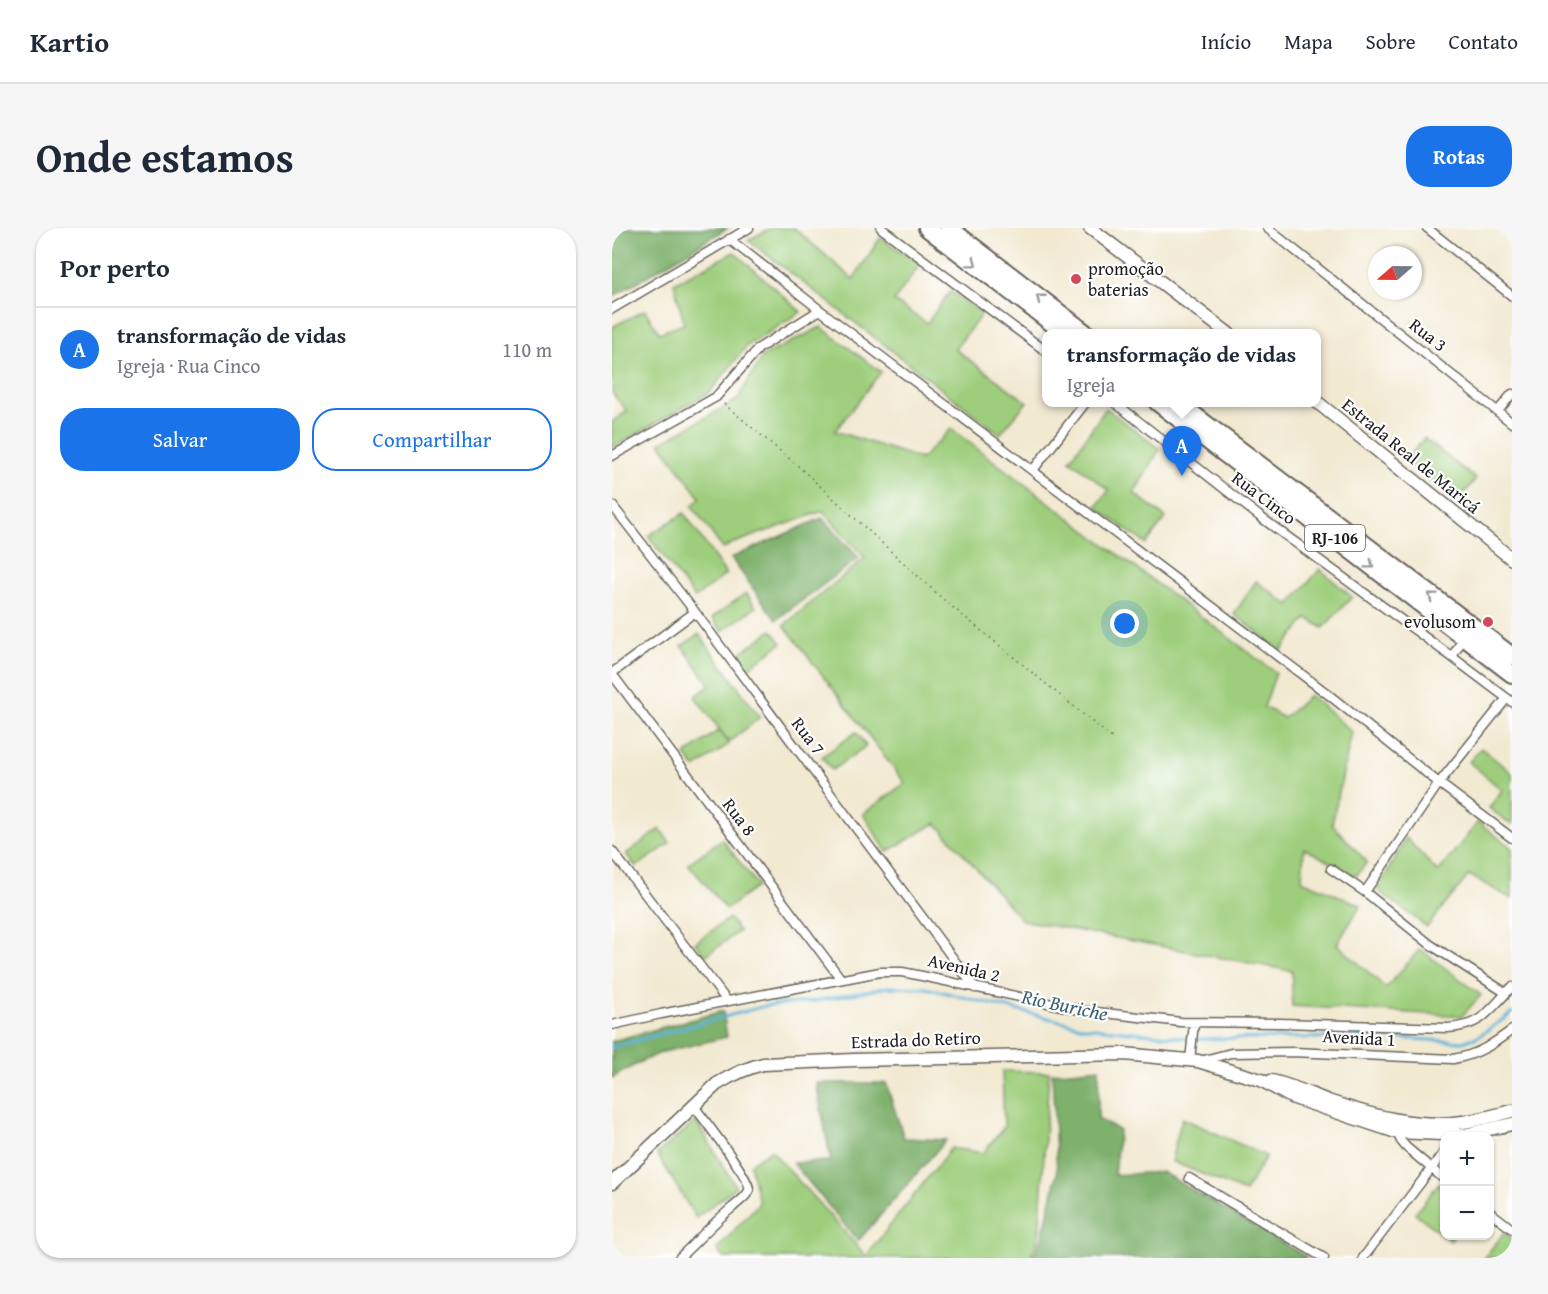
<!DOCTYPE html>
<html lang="pt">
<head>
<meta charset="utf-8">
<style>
	body { margin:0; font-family:"Gentium Book Plus",serif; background:#f6f6f7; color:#1f2937 }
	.controls { position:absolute; right:18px; bottom:18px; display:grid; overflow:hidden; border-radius:12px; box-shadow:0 2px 4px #0004 }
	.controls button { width:54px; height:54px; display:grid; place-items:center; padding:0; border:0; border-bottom:2px solid #e0e1e3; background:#fff; color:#1f2937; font:30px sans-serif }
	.compass { position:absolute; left:756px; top:18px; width:54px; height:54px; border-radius:50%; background:#fff; box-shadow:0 2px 4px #0004; rotate:250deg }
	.you { position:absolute; left:513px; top:396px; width:21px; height:21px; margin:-15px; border:4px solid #fff; border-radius:50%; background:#1a73e8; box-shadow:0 0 0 9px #1a73e833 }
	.badge { display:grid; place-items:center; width:39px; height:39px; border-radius:50%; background:#1a73e8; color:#fff; font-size:20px; font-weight:700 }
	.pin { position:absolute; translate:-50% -50px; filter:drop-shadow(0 2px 3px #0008) }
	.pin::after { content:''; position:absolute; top:32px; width:21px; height:18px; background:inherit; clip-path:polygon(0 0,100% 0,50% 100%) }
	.popup { position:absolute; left:430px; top:101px; width:279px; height:78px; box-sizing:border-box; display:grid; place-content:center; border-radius:12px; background:#fff; filter:drop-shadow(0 2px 4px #0005); font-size:20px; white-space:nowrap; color:#747a83 }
	.popup b { font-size:22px; color:#1f2937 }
	.popup::after { content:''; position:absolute; left:50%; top:100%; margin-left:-12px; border:12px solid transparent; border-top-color:#fff }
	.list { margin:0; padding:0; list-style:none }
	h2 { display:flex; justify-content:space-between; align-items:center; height:78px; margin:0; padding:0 24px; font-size:26px }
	h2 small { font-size:20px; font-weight:400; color:#747a83 }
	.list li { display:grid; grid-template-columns:39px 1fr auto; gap:18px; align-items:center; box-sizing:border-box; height:84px; padding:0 24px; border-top:2px solid #e0e1e3 }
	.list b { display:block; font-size:22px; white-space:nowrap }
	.list p { margin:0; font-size:20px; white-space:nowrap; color:#747a83 }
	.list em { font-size:20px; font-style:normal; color:#747a83 }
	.actions { display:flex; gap:12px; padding:18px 24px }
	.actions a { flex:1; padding:14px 0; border:2px solid #1a73e8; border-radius:24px; text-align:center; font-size:21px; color:#1a73e8 }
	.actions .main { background:#1a73e8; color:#fff }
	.map { position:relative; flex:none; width:900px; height:1030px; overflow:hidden; border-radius:24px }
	header { display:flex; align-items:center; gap:36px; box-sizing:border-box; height:84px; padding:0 30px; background:#fff; border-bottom:2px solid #e0e1e3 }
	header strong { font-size:28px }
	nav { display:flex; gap:33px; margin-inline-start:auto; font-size:21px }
	.intro { display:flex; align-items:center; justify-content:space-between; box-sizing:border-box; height:144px; padding:0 36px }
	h1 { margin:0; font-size:42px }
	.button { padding:15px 27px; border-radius:24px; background:#1a73e8; color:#fff; font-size:21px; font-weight:700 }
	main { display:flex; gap:36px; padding:0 36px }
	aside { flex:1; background:#fff; border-radius:24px; box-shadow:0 2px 4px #0004 }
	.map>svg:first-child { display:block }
	.green { fill:#9ece7c; stroke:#5d754c; stroke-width:1.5 }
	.forest { fill:#7eb16c; stroke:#4d6644; stroke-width:1.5 }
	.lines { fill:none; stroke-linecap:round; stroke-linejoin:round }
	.stream { stroke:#5fb4db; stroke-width:3 }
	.street-casing { stroke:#67645b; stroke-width:11 }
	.secondary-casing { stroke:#67645b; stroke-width:15 }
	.highway-casing { stroke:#67645b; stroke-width:20 }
	.path { stroke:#67645b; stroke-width:1.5; stroke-dasharray:1.5 4.5; stroke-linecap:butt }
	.street { stroke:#fff; stroke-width:8 }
	.secondary { stroke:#fff; stroke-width:12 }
	.highway { stroke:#fff; stroke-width:16 }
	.oneway { stroke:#999 }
	.poi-dot { fill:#d1495b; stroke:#fff; stroke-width:2 }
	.labels { text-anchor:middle; stroke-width:4.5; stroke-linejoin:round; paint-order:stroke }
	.shield { fill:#fff; stroke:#606060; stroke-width:1.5 }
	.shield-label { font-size:16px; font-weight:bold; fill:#1c1c1c }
	.poi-label { font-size:18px; fill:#1c1c1c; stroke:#fff; text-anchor:start }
	.street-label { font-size:18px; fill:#1c1c1c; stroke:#fff }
	.water-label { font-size:20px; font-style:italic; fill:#3a6072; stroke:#fff }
</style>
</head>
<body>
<header>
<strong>Kartio</strong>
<nav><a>Início</a><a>Mapa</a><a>Sobre</a><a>Contato</a></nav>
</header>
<div class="intro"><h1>Onde estamos</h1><a class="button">Rotas</a></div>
<main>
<aside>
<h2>Por perto<small></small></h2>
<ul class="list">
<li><span class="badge">A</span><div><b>transformação de vidas</b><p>Igreja · Rua Cinco</p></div><em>110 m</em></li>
</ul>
<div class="actions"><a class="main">Salvar</a><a>Compartilhar</a></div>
</aside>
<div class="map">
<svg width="900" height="1030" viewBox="0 0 900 1030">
	<rect width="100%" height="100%" fill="#fff"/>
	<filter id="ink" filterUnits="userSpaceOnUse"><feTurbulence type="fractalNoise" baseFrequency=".0167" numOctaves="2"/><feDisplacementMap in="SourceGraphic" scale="12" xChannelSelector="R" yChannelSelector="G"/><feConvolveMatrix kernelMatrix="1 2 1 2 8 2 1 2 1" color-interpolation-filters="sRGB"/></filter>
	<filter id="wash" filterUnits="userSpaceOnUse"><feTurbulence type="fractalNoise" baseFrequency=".008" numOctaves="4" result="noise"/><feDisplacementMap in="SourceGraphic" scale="24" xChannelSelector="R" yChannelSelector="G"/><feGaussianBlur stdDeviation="1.35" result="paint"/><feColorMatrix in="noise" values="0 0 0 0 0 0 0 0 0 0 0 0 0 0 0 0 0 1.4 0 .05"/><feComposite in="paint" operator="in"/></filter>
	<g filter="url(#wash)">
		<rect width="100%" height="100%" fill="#f2e9d1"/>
		<!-- green -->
		<path class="green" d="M159,0h23l59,51 27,-41 41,25 -27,38 33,22 23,-32 32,23 -27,35 72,53 -27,32 -252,-194z
			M122,24l67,60 -54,34 -37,46 -98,56v-26l15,-11 -15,-18v-66l33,-17 14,23 25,-9 -10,-41z
			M209,99l60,45 -46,59 86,28 30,-30 325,244 -12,34 20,11 26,-23 42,37 -20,92 35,38 -11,14 -52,-28 -2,32 59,25 -24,39 49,44 34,-39 61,46 -19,21 -170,-10v-35l-270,-51 -86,-97 -49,29 -24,-38 42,-31 -121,-158 81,-67 -42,-47 -92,33 -8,5 -31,-43 8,-8 -40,-55 77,-43 26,-44z
			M494,180l54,41 -26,44 32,25 -20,26 -50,-37 13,-17 -39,-30z
			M812,210l52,41 -19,23 -51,-41z
			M72,285l42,61 -31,24 -47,-62z
			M708,341l32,28 -29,31 -16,-10 -26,33 -47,-37 22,-33 33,24z
			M134,365l10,14 -34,24 -10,-13z
			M160,402l10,13 -34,25 -10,-13z
			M87,406l61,83 -31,25 -34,-45 15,-12 -28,-39z
			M107,502l10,14 -34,24 -10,-13z
			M244,504l10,14 -34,24 -10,-13z
			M869,520l31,25v52l-23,-17 13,-18 -33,-28z
			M866,594l34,26v51l-43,-24 -42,52 -50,-37 29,-52 32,34z
			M48,601l10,14 -34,24 -10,-13z
			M110,611l36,47 -32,23 -38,-45z
			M117,690l10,13 -34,25 -10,-13z
			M390,843l47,1 -10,165 -9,21h-307l-6,-9 42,-46 -9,-39 21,-14 95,106 85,-108 32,5 21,-26z
			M570,890l84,38 -21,36 -74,-31z
			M84,893l40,66 -40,31 -39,-64z
			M827,955l5,4v49h10l-4,5 -35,-28z
			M892,1005l8,6v19h-28z"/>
		<!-- forest -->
		<path class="forest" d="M0,0h116l-116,69z
			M210,290l37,40 -83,62 -45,-62z
			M111,783l4,26 -64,15 -21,9 -30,17v-37z
			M487,840l-1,51 21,11 -5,45 48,-3 146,86h-276l10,-20 15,-64 -5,-101z
			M204,855h70l18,55 42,2 -88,101 -65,-78 38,-2z"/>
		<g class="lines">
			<!-- stream -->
			<path class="stream" d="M0,819l153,-41 51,-5 72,-14 38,1 159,39 113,12 181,-2 84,5 16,-6 33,-23"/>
		</g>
	</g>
	<g filter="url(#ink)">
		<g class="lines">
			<defs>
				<path id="street" d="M269,0l166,124
					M655,0l245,195
					M815,0l85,68
					M117,11l91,71 509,385 110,88 73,55
					M0,81l137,-81
					M502,174l145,114 193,141 60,45
					M886,183l14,-17
					M0,228l104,-59 43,-49 61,-38
					M421,242l53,-68
					M0,277l83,107 280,376
					M840,429l12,-20
					M0,445l83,-61
					M0,446l229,305
					M0,623l115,150
					M719,641l34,23 66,53 75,48
					M753,664l74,-109 68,-85
					M0,797l49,-11 219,-42h22l20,4 158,34 101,12 99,1 168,5c35,-2 41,-18 64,-41
					M578,832l4,-37
					M588,833l31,-8 62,-1 160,7c25,-4 40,-15 59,-29
					M783,901l6,12 5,6 38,32
					M577,950l135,80
					M878,984l22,17
					M67,1030c18,-17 35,-36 54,-51 5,-5 14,-10 16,-17 3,-9 -47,-73 -55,-84
					M751,1030l81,-106"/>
				<path id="secondary" d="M478,0l139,106
					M705,174l195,157
					M659,853c20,4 38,13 57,20 42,14 90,28 135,21 16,-2 33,-7 49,-11
					M0,955l105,-99c15,-9 29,-16 46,-20l91,-4 270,-6 74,7 63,19 30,17 105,35 68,3 48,-11"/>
				<path id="highway" d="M315,0l139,106
					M337,0l138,106
					M545,174l355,272
					M565,174l335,254"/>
			</defs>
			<!-- street casing -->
			<use href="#street" class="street-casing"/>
			<!-- secondary casing -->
			<use href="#secondary" class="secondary-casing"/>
			<!-- highway casing -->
			<use href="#highway" class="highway-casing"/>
			<!-- path -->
			<path class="path" d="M112,176l74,62 146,134 168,138"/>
			<!-- street -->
			<use href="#street" class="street"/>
			<!-- secondary -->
			<use href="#secondary" class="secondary"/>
			<!-- highway -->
			<use href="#highway" class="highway"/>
		</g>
		<!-- one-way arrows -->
		<defs><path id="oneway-chevron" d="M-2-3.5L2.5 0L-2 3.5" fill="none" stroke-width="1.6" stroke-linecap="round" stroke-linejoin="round" transform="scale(1.5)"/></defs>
		<g class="oneway">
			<use href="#oneway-chevron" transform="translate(361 35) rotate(37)"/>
			<use href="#oneway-chevron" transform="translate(428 70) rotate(-142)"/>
			<use href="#oneway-chevron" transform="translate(758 337) rotate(37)"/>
			<use href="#oneway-chevron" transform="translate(820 368) rotate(-143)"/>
		</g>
	</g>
	<!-- markers -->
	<g class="poi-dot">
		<circle cx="464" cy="51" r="6"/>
		<circle cx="876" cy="394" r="6"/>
	</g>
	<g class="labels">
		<!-- shield labels -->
		<rect class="shield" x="693" y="297" width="60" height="26" rx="4.5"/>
		<g class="shield-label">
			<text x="723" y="316">RJ-106</text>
		</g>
		<!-- poi labels -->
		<g class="poi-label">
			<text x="476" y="47">promoção<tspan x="476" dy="21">baterias</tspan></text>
			<text x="864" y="400" text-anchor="end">evolusom</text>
		</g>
		<!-- street labels -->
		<g class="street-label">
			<text transform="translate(816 107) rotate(38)" y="6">Rua 3</text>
			<text transform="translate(799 228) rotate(39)" y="6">Estrada Real de Maricá</text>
			<text transform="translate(652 270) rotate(37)" y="6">Rua Cinco</text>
			<text transform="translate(196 508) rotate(53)" y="6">Rua 7</text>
			<text transform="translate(127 589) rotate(53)" y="6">Rua 8</text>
			<text transform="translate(352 740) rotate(13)" y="6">Avenida 2</text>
			<text transform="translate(747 810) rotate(3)" y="6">Avenida 1</text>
			<text transform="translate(304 812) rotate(-2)" y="6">Estrada do Retiro</text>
		</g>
		<!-- water labels -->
		<g class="water-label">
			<text transform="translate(453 777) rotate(12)" y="7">Rio Buriche</text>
		</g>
	</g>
</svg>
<div class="controls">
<button>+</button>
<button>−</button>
</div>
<svg class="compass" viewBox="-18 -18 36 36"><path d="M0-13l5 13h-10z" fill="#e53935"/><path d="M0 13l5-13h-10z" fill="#747a83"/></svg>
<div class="you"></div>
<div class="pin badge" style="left:570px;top:248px">A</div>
<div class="popup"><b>transformação de vidas</b>Igreja</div>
</div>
</main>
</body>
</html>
